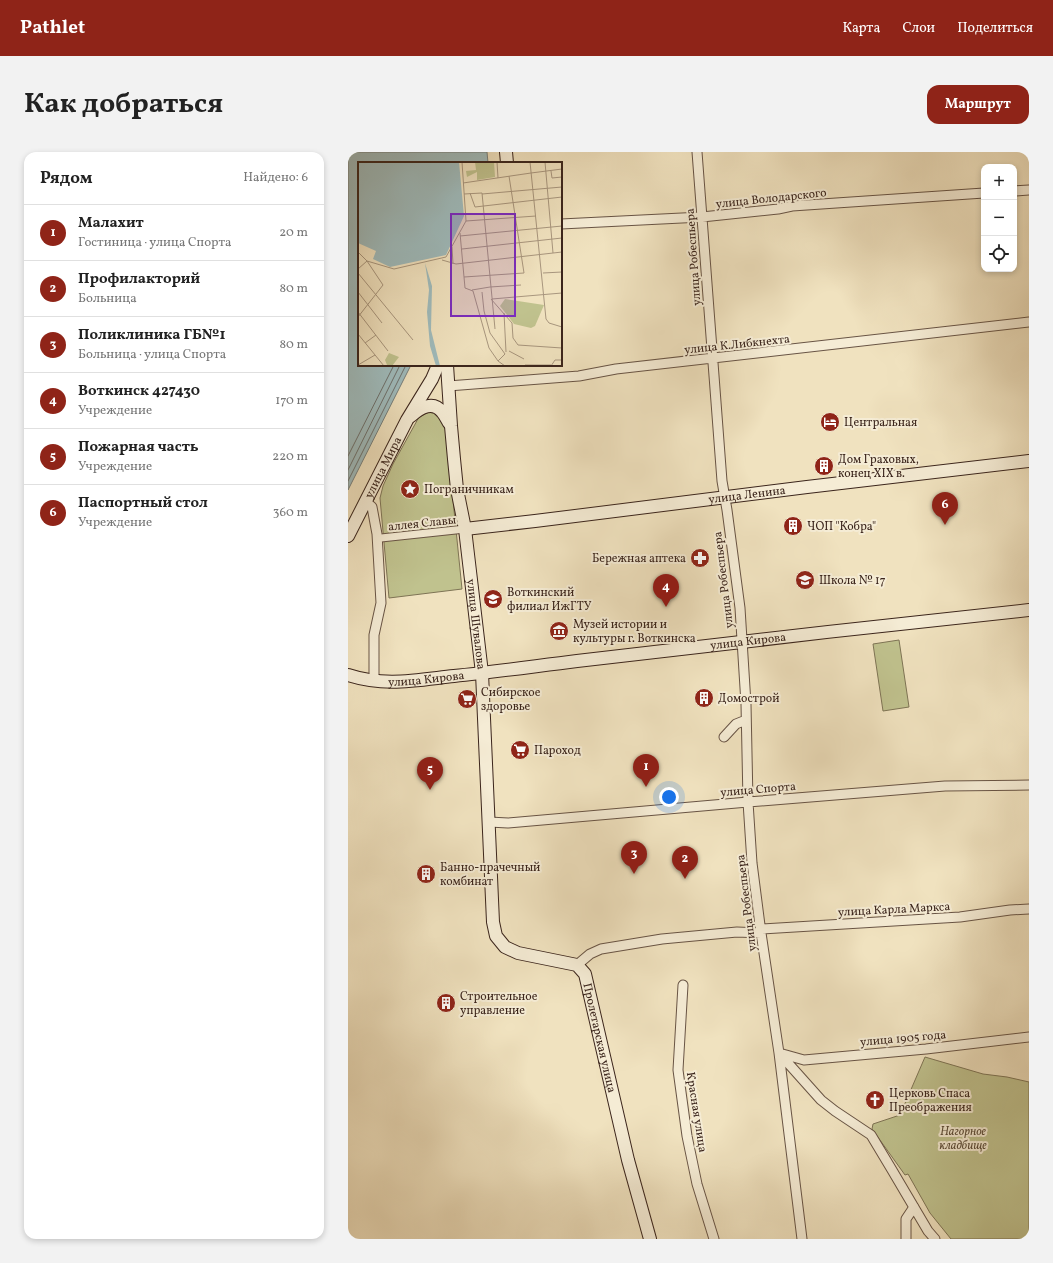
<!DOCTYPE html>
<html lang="ru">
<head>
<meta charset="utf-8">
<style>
	body { margin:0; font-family:Vollkorn,serif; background:#f2f2f2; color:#222 }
	.controls { position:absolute; right:12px; top:12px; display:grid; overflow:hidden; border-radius:8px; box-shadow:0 2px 6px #0003 }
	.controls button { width:36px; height:36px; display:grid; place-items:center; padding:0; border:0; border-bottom:1px solid #e0e0e0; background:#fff; color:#222; font:20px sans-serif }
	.you { position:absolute; left:321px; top:645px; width:14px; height:14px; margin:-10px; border:3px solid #fff; border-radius:50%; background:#1a73e8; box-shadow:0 0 0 6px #1a73e833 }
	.badge { display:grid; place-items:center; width:26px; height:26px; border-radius:50%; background:#8f2418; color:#fff; font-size:13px; font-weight:700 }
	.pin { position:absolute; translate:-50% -33px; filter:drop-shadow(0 1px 2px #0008) }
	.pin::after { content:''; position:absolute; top:21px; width:14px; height:12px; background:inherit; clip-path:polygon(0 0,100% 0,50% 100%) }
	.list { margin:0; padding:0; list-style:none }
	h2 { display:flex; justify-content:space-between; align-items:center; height:52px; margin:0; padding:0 16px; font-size:17px }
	h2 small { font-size:13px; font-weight:400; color:#767676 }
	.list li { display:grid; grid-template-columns:26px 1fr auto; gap:12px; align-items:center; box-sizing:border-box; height:56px; padding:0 16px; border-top:1px solid #e0e0e0 }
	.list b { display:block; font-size:15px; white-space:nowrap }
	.list p { margin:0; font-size:13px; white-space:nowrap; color:#767676 }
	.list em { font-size:13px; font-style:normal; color:#767676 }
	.icon { flex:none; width:22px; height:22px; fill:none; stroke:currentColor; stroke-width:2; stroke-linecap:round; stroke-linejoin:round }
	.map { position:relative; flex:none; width:681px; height:1087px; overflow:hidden; border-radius:12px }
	header { display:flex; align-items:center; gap:24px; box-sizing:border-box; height:56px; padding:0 20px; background:#8f2418; color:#fff }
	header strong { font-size:19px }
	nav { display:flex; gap:22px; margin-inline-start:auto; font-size:14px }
	.intro { display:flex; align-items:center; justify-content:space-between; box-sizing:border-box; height:96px; padding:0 24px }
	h1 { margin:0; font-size:28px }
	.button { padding:10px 18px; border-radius:12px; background:#8f2418; color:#fff; font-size:14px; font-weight:700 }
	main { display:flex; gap:24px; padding:0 24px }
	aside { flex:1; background:#fff; border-radius:12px; box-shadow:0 2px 6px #0003 }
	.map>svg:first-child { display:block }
	.green { fill:#c0c28e; stroke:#7e7455 }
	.water { fill:#9fbbbc; stroke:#777f7c }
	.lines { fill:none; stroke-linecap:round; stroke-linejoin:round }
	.shore { stroke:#6d706c; stroke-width:1 }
	.pedestrian-casing { stroke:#685445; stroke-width:9 }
	.minor-casing { stroke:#685445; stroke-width:11 }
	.secondary-casing { stroke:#3b251c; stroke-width:14 }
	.pedestrian { stroke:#f5ecd5; stroke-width:7 }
	.minor { stroke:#f5ecd5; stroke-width:9 }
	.secondary { stroke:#f5ecd5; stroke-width:12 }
	.labels { text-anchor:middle; stroke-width:4; stroke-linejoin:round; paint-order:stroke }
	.street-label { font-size:12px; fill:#3b251c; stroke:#f5ecd5 }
	.poi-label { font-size:12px; fill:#3b251c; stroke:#f5ecd5; text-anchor:start }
	.park-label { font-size:12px; font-style:italic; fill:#5c4c38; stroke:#f5ecd5 }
	.inset-road { fill:none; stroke:#a8967e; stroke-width:1 }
	.view { fill:#7b2cbf; fill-opacity:0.15; stroke:#7b2cbf; stroke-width:2 }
	.inset-edge { fill:none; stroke:#3b251c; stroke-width:2 }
</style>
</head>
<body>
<header>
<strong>Pathlet</strong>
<nav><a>Карта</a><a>Слои</a><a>Поделиться</a></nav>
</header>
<div class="intro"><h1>Как добраться</h1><a class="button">Маршрут</a></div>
<main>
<aside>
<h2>Рядом<small>Найдено: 6</small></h2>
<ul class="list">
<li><span class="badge">1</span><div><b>Малахит</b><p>Гостиница · улица Спорта</p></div><em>20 m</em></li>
<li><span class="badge">2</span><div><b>Профилакторий</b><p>Больница</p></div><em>80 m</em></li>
<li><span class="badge">3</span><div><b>Поликлиника ГБ№1</b><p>Больница · улица Спорта</p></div><em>80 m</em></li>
<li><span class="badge">4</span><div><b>Воткинск 427430</b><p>Учреждение</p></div><em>170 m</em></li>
<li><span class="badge">5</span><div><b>Пожарная часть</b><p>Учреждение</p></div><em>220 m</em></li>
<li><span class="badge">6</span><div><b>Паспортный стол</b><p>Учреждение</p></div><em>360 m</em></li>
</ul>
</aside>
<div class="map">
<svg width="681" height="1087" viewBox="0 0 681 1087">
	<rect width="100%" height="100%" fill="#f0e2bf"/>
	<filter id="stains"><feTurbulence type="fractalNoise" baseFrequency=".005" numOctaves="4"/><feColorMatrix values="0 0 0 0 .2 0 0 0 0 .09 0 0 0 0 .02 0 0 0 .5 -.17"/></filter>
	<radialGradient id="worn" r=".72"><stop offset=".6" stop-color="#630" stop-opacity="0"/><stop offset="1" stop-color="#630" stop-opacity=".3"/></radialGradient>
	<!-- green -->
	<path class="green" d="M87,257l10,12 17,168 -73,9 -9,-100 3,-12 10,-22 26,-47z
		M551,488l10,67 -26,4 -10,-67z
		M577,905l58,17 24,3 22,5v157h-78l-21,-26 -22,-39 -3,1 -33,-46 1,-5 27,-9z"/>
	<!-- water -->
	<path class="water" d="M0,0h139l1,11h-129v202h52l-63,125z"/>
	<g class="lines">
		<!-- shore -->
		<path class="shore" d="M0,304l46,-91
			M0,318l52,-105
			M0,329l58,-116"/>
		<defs>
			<path id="pedestrian" d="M33,386l84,-9"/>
			<path id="minor" d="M349,0l25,329 5,29 13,98 6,96 2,98 4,61 9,70 18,120 23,186
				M666,39l15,-1
				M213,72l141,-7 76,-8 14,-3 192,-13
				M100,234l131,-10 37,-7 413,-47
				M17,349l7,6 5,27 4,69 -7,32v46
				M376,585l12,-13 10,-4
				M141,670l19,1 240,-21 197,-16 84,-1
				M413,777l199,-12 50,-7 19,-1
				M229,813l13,-11 11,-5 61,-10 75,-7 24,1
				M335,833l-5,85 9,66 10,48 17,55
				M431,901l25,7 122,-11 103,-12
				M431,901l42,47 14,11 36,24 21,35 36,61 7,8
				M558,1087v-20l8,-12"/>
			<g id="secondary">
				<path d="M158,0l1,11"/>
				<path id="s1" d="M99,213l4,61 3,33 3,30 8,40 17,144 11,249 3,14 9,11 13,6 59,12 8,9 43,186 22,79"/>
				<path d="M63,264c9,-8 22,-16 31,-4 3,3 5,8 7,11"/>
				<path id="s2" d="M117,377l70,-8 272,-34 222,-26"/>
				<path id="s3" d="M0,384l59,-116 25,-41 6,-14"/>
				<path id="s4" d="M0,523c36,12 69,5 106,1 41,-4 82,-10 123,-15 151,-18 301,-35 452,-51"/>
			</g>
		</defs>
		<!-- pedestrian casing -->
		<use href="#pedestrian" class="pedestrian-casing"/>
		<!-- minor casing -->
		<use href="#minor" class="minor-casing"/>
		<!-- secondary casing -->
		<use href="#secondary" class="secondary-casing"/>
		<!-- pedestrian -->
		<use href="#pedestrian" class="pedestrian"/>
		<!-- minor -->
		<use href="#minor" class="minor"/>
		<!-- secondary -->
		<use href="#secondary" class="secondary"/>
	</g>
	<!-- icons -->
	<defs>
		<symbol id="hotel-disc" viewBox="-11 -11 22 22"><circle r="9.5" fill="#8f2418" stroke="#f5ecd5"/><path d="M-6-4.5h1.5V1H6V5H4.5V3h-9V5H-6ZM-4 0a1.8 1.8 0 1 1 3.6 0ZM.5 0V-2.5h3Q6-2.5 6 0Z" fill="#fff"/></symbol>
		<symbol id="building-disc" viewBox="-11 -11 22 22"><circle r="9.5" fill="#8f2418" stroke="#f5ecd5"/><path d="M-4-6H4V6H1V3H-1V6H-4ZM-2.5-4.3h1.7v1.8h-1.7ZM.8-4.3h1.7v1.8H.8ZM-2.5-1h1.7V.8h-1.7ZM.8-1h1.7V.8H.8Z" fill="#fff"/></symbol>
		<symbol id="sight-disc" viewBox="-11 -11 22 22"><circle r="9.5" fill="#8f2418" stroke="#f5ecd5"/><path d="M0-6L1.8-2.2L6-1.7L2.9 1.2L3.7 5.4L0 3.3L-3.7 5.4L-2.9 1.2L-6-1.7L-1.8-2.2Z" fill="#fff"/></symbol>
		<symbol id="pharmacy-disc" viewBox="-11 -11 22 22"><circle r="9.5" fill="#8f2418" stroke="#f5ecd5"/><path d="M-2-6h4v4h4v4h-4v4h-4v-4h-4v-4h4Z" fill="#fff"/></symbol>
		<symbol id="school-disc" viewBox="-11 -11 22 22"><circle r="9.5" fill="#8f2418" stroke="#f5ecd5"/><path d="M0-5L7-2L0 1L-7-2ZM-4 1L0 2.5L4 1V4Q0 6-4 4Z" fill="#fff"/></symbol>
		<symbol id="university-disc" viewBox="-11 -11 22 22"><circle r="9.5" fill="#8f2418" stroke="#f5ecd5"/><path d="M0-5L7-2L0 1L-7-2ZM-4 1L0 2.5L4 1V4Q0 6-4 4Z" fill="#fff"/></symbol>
		<symbol id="museum-disc" viewBox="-11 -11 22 22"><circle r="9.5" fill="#8f2418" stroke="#f5ecd5"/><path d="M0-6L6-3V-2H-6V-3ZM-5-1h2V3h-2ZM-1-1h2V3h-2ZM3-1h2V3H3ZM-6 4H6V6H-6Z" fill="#fff"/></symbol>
		<symbol id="supermarket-disc" viewBox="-11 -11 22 22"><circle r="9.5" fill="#8f2418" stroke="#f5ecd5"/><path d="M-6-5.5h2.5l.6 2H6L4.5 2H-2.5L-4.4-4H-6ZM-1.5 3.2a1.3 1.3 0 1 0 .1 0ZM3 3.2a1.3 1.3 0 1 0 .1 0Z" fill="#fff"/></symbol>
		<symbol id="church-disc" viewBox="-11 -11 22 22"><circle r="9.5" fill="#8f2418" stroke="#f5ecd5"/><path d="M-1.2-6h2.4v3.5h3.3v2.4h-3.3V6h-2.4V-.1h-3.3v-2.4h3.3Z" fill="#fff"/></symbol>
	</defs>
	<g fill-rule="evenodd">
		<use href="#hotel-disc" x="471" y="259" width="22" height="22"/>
		<use href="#building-disc" x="465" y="303" width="22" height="22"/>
		<use href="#sight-disc" x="51" y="326" width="22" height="22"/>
		<use href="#building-disc" x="434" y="363" width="22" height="22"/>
		<use href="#pharmacy-disc" x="341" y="395" width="22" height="22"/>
		<use href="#school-disc" x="446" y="417" width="22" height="22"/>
		<use href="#university-disc" x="134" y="436" width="22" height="22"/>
		<use href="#museum-disc" x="200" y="468" width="22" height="22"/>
		<use href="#building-disc" x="345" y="535" width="22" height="22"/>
		<use href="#supermarket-disc" x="108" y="536" width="22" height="22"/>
		<use href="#supermarket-disc" x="161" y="587" width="22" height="22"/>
		<use href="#building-disc" x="67" y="711" width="22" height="22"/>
		<use href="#building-disc" x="87" y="840" width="22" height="22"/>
		<use href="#church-disc" x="516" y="937" width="22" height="22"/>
	</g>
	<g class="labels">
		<!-- street labels -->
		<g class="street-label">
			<text transform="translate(423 46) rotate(-6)" y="4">улица Володарского</text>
			<text transform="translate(345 105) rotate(-94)" y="4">улица Робеспьера</text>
			<text transform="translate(389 192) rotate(-6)" y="4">улица К.Либкнехта</text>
			<text dy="4" stroke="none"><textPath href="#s3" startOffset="77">улица Мира</textPath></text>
			<text dy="4" stroke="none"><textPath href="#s2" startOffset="284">улица Ленина</textPath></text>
			<text transform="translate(74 371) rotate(-6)" y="4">аллея Славы</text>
			<text transform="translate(375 428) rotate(-97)" y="4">улица Робеспьера</text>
			<text dy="4" stroke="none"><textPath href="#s1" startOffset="261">улица Шувалова</textPath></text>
			<text dy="4" stroke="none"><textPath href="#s4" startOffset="403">улица Кирова</textPath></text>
			<text dy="4" stroke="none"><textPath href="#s4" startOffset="79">улица Кирова</textPath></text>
			<text transform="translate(410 637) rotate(-5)" y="4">улица Спорта</text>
			<text transform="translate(398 751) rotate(-97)" y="4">улица Робеспьера</text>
			<text transform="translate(546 757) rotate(-3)" y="4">улица Карла Маркса</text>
			<text dy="4" stroke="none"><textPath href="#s1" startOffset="740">Пролетарская улица</textPath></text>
			<text transform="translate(555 886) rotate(-5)" y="4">улица 1905 года</text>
			<text transform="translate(349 960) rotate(81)" y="4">Красная улица</text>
		</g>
		<!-- poi labels -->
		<g class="poi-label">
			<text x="496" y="274">Центральная</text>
			<text x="490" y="311">Дом Граховых,<tspan x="490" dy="14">конец XIX в.</tspan></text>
			<text x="76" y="341">Пограничникам</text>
			<text x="459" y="378">ЧОП "Кобра"</text>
			<text x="338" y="410" text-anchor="end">Бережная аптека</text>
			<text x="471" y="432">Школа № 17</text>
			<text x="159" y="444">Воткинский<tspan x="159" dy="14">филиал ИжГТУ</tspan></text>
			<text x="225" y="476">Музей истории и<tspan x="225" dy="14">культуры г. Воткинска</tspan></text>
			<text x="133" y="544">Сибирское<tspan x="133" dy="14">здоровье</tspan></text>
			<text x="370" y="550">Домострой</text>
			<text x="186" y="602">Пароход</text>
			<text x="92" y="719">Банно-прачечный<tspan x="92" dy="14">комбинат</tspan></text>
			<text x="112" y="848">Строительное<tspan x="112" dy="14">управление</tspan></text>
			<text x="541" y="945">Церковь Спаса<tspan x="541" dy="14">Преображения</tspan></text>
		</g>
		<!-- park labels -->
		<g class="park-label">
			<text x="615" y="983">Нагорное<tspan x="615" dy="14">кладбище</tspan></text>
		</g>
	</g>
	<!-- overview -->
	<g transform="translate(10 10)">
		<rect width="204" height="204" fill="#f0e2bf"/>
		<path d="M117,0h19l1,15 -18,3v-8l-10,5 -1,-6 10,-1zM147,137l39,6 -9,21 -4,2 -17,-4 -14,-18zM31,191l10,4 -7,9 -5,-1 -2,-5z" fill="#c0c28e"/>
		<path d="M0,0h101l5,54 -18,39 -56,12 -17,-8 3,-8 -18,-8zM67,101l7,23 -1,44 9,36h-4l-6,-20 -3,-34 2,-22z" fill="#9fbbbc"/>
		<path class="inset-road" d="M139,0l1,16M172,0l16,157 3,4 13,4M187,0l8,91M193,9l1,7 10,-1M173,11l31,-4M105,21l68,-10M112,31l5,14 87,-10M106,32l18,-1 13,136M124,32l80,-7M108,59l70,-5M102,71l5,55 8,3 16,57 9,13 7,5M102,74l102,-10M94,85l1,17M104,87l100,-11M0,90l9,9M84,98l14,4 106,-12M9,99l27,8 52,-12 20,-36 -4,-59M0,107l9,-8M0,111l55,67M185,111l19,-1M106,115l60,-4 -15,-97M132,125l31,-2M114,128l18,-3M0,130l24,31M124,130l2,19 6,22 15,21 -7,7M133,137l21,24 1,15 5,7 44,3M134,137l70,-6M0,150l30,39M146,151l2,39M0,155l25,-32 -16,-24M0,172l26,32M7,181l11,-8M151,189l15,8M0,203l17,-10M167,203h26M193,204l4,-6h7"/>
		<path class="view" d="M93,52h64v102h-64z"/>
		<rect width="204" height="204" class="inset-edge"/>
	</g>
	<rect width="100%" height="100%" filter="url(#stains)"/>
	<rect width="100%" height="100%" fill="url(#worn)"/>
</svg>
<div class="controls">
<button>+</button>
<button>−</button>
<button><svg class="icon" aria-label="locate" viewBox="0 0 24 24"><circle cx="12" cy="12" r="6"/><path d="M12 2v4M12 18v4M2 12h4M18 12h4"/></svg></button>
</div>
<div class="you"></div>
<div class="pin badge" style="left:298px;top:635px">1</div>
<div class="pin badge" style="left:337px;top:727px">2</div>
<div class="pin badge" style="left:286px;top:722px">3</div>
<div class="pin badge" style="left:318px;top:455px">4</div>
<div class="pin badge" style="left:82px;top:638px">5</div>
<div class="pin badge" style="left:597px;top:373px">6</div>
</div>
</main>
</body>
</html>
